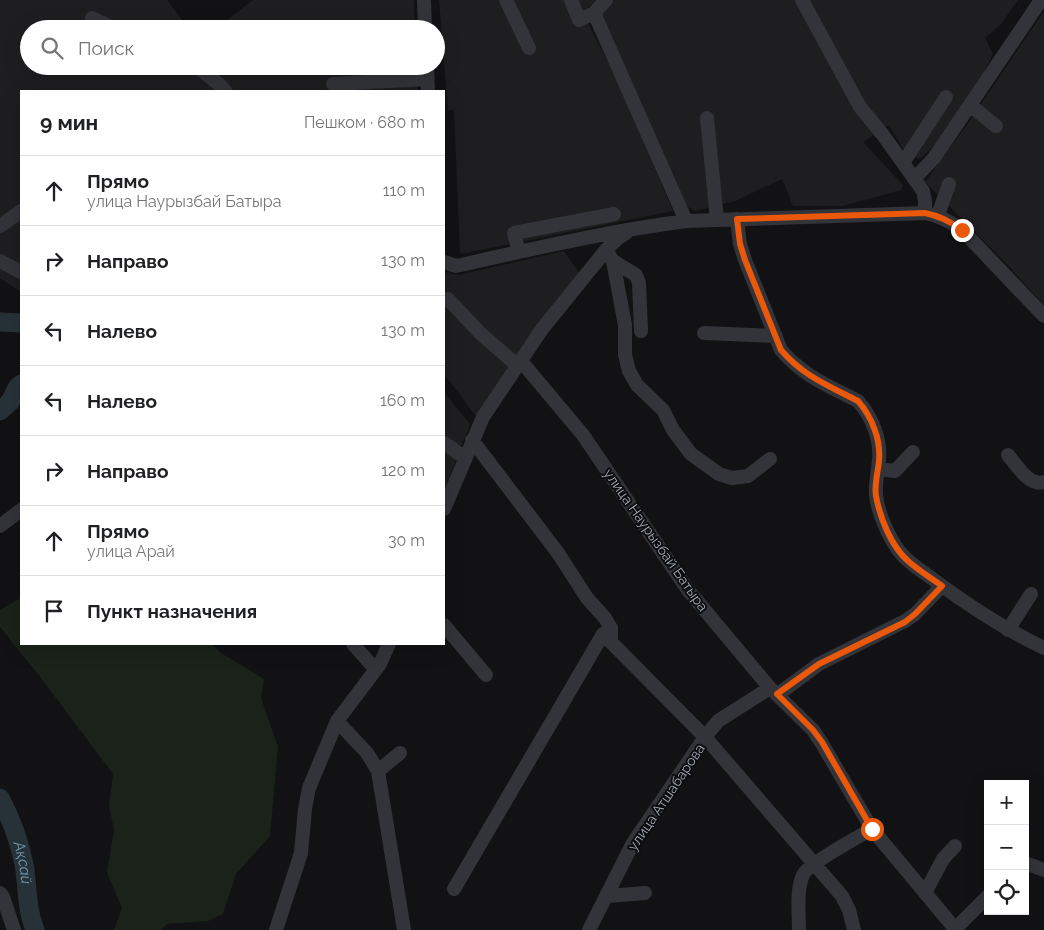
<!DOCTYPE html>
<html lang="ru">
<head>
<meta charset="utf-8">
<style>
	body { margin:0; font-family:Raleway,sans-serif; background:#f6f6f6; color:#202124 }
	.controls { position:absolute; right:15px; bottom:15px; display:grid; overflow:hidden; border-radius:0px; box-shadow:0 5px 20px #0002 }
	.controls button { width:45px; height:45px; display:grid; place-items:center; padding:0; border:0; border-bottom:1px solid #e0e0e0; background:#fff; color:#202124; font:25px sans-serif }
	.stop { position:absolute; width:15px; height:15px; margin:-11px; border:4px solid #ea580c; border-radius:50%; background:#fff }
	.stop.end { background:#ea580c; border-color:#fff; box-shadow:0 1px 5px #0008 }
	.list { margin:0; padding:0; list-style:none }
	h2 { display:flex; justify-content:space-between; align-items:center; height:65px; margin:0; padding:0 20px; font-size:21px }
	h2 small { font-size:16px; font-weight:400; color:#757577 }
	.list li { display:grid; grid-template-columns:32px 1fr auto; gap:15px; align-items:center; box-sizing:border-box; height:70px; padding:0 20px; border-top:1px solid #e0e0e0 }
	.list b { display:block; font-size:19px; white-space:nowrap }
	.list p { margin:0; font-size:16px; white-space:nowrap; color:#757577 }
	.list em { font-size:16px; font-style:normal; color:#757577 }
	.icon { flex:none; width:28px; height:28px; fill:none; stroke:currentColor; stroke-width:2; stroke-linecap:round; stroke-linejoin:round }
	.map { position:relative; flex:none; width:1044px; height:930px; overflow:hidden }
	.search { position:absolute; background:#fff; box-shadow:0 5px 20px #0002; left:20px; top:20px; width:425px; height:55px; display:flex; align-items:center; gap:12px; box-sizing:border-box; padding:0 18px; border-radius:28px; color:#757577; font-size:19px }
	.panel { position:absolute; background:#fff; box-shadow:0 5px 20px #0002; left:20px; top:90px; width:425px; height:555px; border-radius:0px }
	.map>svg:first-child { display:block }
	.built { fill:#1e1e21 }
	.green { fill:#1a221a }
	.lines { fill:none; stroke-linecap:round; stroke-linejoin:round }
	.river { stroke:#273238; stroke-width:19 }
	.minor { stroke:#323439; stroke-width:14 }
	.route { stroke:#ea580c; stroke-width:6 }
	.labels { text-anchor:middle; stroke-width:4; stroke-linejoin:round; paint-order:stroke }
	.street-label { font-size:14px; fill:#a2a9b6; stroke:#0d0d0f }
	.water-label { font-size:15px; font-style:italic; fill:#759ab5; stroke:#0d0d0f }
</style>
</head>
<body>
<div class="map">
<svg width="1044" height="930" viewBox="0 0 1044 930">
	<rect width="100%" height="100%" fill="#121214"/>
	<!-- built -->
	<path class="built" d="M0,0h167l22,29h-160v37h387l2,25h-397v201l-21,-14z
		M253,0h161l1,29h-200z
		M439,0h579l-17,24 -16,14 8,16 -16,30 -45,64 -13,11 -13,-5 -17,-29 -26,17 40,43 -2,5 -58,16h-50l-11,-27 -47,22 -39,10 -10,-5 -72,-164 -21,-38 -11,7 36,71 55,129 -213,43 -6,-144 -6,1z
		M1044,11v294l-38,-42 -81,-81 41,-56z
		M564,251l15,22 -48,60 -55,83 -32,-42v-102l15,3z
		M444,392l26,32 -26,67z"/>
	<!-- green -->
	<path class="green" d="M21,598v46h191l9,9 43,26 -3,19 17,49 -8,89 -34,38 -13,40 -15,7 -41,3 -6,6h-47l8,-22 -15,-35 7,-43 -5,-24 4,-32 -72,-96 -41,-51v-17z"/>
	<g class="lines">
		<!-- river -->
		<g class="river">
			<path d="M0,322l21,1"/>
			<path d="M0,411l10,-9 7,-14 4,-4"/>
			<path id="s1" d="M0,798c11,20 19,43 24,66 4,22 2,44 11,66"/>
		</g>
		<!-- minor -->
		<path class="minor" d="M424,0l1,29
			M506,0l23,48
			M571,0l8,20 15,-7 12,-13
			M802,0l58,107 23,28 40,56 2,10v12
			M594,13l92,208
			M92,18l23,11
			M196,66l24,19 5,6
			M427,66l1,25
			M333,84l94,-5
			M970,105l26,21
			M707,118l10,102
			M903,163l43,-66
			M914,179l20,-21 107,-158
			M938,215l11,-31
			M737,219l3,25 5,16 36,90c22,26 48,36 77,51 14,16 23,38 21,59 -1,12 -4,23 -3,35 2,18 12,41 23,56 9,12 23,20 35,29 35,26 70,49 110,68
			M0,226l21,-15
			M606,250l7,11 12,64v30l4,16 8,14 26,25 10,20 18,24 28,20 13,4 16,-2 22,-17
			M519,252l-5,-19 100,-19
			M0,261l21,11
			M613,261l23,14 3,8 2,48
			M444,262l12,4c76,-17 153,-35 230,-45l239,-8c15,3 25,8 37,17l82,86
			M448,299l33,35 37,32
			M704,333l72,3
			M521,361l62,74 105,155 82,98 43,42 8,12 51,87 84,101
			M472,440l86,113 29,45 18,20 6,10v13
			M444,443l21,15
			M1008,455c9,10 21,32 36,27
			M878,469l17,2 18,-19
			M444,509l39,-92 59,-88 64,-79 11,-11 9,-6
			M0,526l21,-16
			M444,625l42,50
			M1008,630l23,-36
			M353,644l22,25
			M777,695l42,-31 86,-43 10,-7 27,-28
			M337,721l30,32 11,18 26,159
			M378,771l22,-18
			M1025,863l19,7
			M454,889l149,-255 102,103 137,159 7,14 5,20
			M0,893l3,4 11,33
			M925,893l18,-34 12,-13
			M608,896l37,-3
			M955,929l33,-33
			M276,930l25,-77 4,-44 4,-21 28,-67 43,-57 9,-20
			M589,930l44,-87 72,-106 13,-16 52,-33
			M799,930c0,-17 -3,-39 4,-55 5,-11 55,-38 69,-46"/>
	</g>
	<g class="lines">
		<!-- route -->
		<path class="route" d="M872,829l-50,-87 -9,-12 -36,-36 42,-30 86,-42 10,-8 27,-28c-11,-8 -24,-16 -34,-25 -17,-15 -28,-43 -32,-65 -2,-11 2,-24 3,-35 2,-21 -7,-44 -21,-60 -29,-15 -55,-25 -77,-51l-36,-90 -5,-16 -3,-25 188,-6c15,3 25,8 37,17"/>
	</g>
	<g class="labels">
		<!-- street labels -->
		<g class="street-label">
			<text transform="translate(656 540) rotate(55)" y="5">улица Наурызбай Батыра</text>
			<text transform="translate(666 797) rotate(-56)" y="5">улица Атшабарова</text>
		</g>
		<!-- water labels -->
		<g class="water-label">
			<text dy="5" stroke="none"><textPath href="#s1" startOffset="69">Ақсай</textPath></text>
		</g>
	</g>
</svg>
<div class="controls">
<button>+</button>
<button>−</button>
<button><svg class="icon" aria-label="locate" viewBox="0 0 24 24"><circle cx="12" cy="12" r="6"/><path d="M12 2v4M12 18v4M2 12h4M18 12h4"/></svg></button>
</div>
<div class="stop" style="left:872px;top:829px"></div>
<div class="stop end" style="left:962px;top:230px"></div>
<div class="search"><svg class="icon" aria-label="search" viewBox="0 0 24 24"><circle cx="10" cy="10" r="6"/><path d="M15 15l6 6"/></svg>Поиск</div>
<section class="panel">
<h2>9 мин<small>Пешком · 680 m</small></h2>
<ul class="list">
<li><svg class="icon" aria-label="ahead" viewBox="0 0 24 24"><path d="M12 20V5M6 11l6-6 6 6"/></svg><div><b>Прямо</b><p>улица Наурызбай Батыра</p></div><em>110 m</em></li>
<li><svg class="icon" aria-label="right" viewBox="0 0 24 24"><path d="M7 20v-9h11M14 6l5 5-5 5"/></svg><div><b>Направо</b></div><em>130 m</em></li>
<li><svg class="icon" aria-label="left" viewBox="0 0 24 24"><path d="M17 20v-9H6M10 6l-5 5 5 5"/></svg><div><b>Налево</b></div><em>130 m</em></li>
<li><svg class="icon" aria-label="left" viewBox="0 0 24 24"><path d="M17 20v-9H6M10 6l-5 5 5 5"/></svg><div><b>Налево</b></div><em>160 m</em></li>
<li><svg class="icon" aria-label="right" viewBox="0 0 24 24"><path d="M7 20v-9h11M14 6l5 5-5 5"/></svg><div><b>Направо</b></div><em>120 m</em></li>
<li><svg class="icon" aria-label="ahead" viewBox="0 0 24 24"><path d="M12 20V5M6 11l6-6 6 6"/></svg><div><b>Прямо</b><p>улица Арай</p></div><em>30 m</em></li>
<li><svg class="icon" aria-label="arrive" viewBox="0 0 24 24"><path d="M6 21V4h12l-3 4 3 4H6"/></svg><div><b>Пункт назначения</b></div></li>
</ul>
</section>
</div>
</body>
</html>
